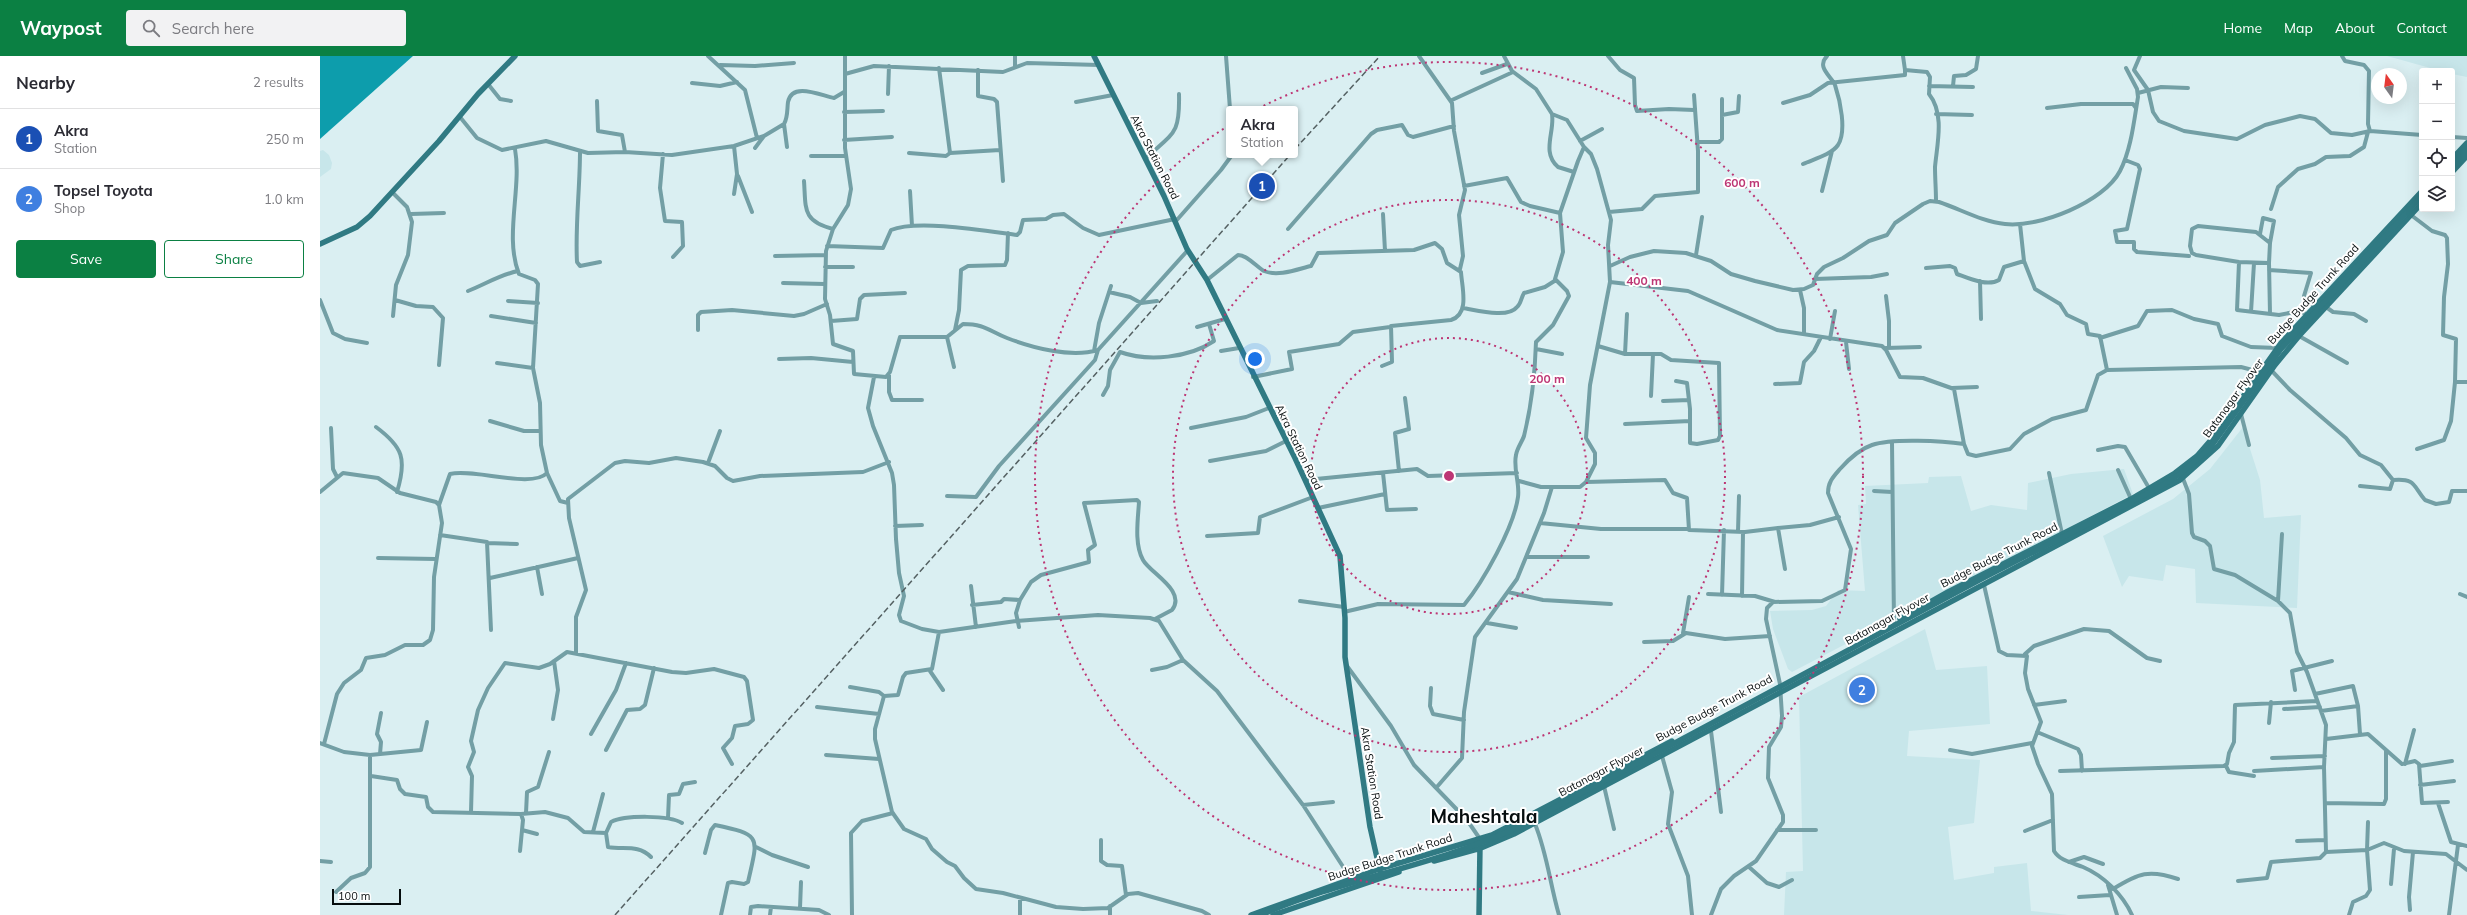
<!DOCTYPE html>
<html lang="en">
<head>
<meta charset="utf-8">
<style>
	body { margin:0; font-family:Mulish,sans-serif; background:#f2f2f3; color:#2b2b33 }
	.controls { position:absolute; right:12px; top:12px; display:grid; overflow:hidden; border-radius:4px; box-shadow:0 4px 16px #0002 }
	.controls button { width:36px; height:36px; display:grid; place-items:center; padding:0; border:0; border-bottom:1px solid #e1e1e2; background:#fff; color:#2b2b33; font:20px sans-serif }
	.compass { position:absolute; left:2051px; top:12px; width:36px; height:36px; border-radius:50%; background:#fff; box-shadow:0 4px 16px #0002; rotate:346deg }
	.scale { position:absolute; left:12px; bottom:10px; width:69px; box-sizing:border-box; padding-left:4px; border:2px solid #060d0e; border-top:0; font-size:11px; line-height:14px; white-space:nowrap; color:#060d0e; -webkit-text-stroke:3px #fff; paint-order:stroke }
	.you { position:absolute; left:935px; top:303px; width:14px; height:14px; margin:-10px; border:3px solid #fff; border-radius:50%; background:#1a73e8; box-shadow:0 0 0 6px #1a73e833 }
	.badge { display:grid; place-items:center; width:26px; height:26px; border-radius:50%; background:#0b8043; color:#fff; font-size:13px; font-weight:700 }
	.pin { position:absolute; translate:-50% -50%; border:2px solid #fff; box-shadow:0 1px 4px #0006 }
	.popup { position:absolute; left:906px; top:50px; width:72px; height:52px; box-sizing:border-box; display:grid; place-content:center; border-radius:4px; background:#fff; filter:drop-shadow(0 1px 3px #0005); font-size:13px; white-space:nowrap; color:#7c7c81 }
	.popup b { font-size:15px; color:#2b2b33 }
	.popup::after { content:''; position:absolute; left:50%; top:100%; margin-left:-8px; border:8px solid transparent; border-top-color:#fff }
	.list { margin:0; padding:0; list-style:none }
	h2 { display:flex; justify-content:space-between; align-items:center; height:52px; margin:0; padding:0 16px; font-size:17px }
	h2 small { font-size:13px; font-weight:400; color:#7c7c81 }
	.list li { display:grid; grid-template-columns:26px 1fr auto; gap:12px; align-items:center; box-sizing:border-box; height:60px; padding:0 16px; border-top:1px solid #e1e1e2 }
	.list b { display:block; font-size:15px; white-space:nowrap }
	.list p { margin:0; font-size:13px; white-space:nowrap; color:#7c7c81 }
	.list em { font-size:13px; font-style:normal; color:#7c7c81 }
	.actions { display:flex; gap:8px; padding:12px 16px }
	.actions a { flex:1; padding:9px 0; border:1px solid #0b8043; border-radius:4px; text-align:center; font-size:14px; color:#0b8043 }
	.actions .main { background:#0b8043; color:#fff }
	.icon { flex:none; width:22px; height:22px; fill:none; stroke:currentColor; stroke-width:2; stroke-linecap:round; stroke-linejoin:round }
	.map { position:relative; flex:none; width:2147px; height:859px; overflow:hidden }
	header { display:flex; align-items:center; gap:24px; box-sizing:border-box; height:56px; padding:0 20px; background:#0b8043; color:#fff }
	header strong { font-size:19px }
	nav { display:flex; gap:22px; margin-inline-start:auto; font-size:14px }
	.search { width:280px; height:36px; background:#f2f2f3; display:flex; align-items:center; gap:10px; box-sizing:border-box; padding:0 14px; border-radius:4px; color:#7c7c81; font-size:15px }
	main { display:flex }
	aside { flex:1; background:#fff }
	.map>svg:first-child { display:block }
	.built { fill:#c7e6ea }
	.water { fill:#0d9dac }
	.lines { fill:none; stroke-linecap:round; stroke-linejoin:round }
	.street { stroke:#739fa5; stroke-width:4 }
	.secondary { stroke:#307a83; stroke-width:5.5 }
	.rail { stroke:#546062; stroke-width:1.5; stroke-dasharray:6 3; stroke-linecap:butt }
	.secondary-bridge { stroke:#307a83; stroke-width:5.5 }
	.ring { fill:none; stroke:#bd3674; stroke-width:2; stroke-dasharray:2 4 }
	.labels { text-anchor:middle; stroke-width:4; stroke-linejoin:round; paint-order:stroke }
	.street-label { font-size:11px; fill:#060d0e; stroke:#fff }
	.town-label { font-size:19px; font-weight:bold; fill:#060d0e; stroke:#fff }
	.centre { fill:#bd3674; stroke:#fff; stroke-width:2 }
	.ring-label { font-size:12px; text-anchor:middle; font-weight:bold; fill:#bd3674; stroke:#fff; stroke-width:4; stroke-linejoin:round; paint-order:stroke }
</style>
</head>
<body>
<header>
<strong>Waypost</strong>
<div class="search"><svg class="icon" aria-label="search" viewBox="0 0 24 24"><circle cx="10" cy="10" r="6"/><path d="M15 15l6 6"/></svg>Search here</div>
<nav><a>Home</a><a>Map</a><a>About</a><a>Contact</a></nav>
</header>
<main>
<aside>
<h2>Nearby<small>2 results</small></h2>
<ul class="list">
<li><span class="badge" style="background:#1a4fb4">1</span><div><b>Akra</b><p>Station</p></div><em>250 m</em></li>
<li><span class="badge" style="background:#3f7fe0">2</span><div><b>Topsel Toyota</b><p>Shop</p></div><em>1.0 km</em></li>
</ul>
<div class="actions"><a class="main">Save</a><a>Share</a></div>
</aside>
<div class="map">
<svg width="2147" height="859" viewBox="0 0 2147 859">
	<rect width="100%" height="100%" fill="#daeff2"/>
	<!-- built -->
	<path class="built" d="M2067,0h80v21l-15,-3v-3h-11z
		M3,94l6,5 3,8 -1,6 -11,8v-26z
		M1923,371l17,53 4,38 37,-3 -4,93 -101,-5 -1,-34 -29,-4 -3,16 -34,-5 -7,11 -19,-51 70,-37 37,-30z
		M1804,413l9,25 -341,178 -4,-3 -15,-40 -3,-18 42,-1 14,-4 12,-16 27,1 -7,-86 8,-1 -1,-18 63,-3 1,-6 32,-1 10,35 20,-6 36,5 1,-27 43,-9z
		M1605,573l11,41 51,-4 3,58 -81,7 -2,25 73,4 -6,63 -26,4 6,53 40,-7v-6l33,-4 4,48 37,4h-284l2,-43 17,-1 -4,-174z"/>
	<!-- water -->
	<path class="water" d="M0,0h93l-93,83z"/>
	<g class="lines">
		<!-- street -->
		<path class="street" d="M388,0l37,34 12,48
			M525,0v92l6,41 -3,16 -15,24 -7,22 -1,48 5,16 3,29 20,7 1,23 32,3 4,-5 10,-35h47l16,-13c22,0 26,7 44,14 26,10 64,20 91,12l90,-100
			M695,0v11
			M906,0l4,53
			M1099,0l33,47 2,28 11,59 -6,25 4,41 -3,13
			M1288,0l12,14 14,8 1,27 2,6 32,-2 25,1
			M1583,0l2,14 22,2 3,5 -1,17c16,20 8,50 6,73 0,11 1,23 1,34
			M1820,0l-6,14 14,20 5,22 6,9 25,10 53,8 28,-14 35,-9 15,3 16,14 21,2 18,-4
			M2022,0l3,5 19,4 5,6 -1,53 2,7 52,4
			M400,9l35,1 39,-3
			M658,14v26l16,3 3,3 6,79
			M1162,17l25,-9
			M525,18l29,-8 129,6 24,-9 72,2
			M372,27l28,3 17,-4
			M168,28l12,15 11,2
			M1609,30l44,1
			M1633,30l1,-10 12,-1 10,-6 2,-13
			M1818,37l23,-6 27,1
			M568,38l1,-28
			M1132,44l61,-28
			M277,45l1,30 24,4 3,17
			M756,46l37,-7
			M1463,47l27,-8 18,-12 77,-8v-5
			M1727,52l34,-4h52l3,4
			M524,56l39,-1
			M1232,58c3,18 -11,38 6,53l16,5
			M1616,58l36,1
			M1402,59l16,-3 1,-16
			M140,61l17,21 25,12 44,-9 42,12 37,-1 47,3 62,-9 30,-10 20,-12c4,-7 3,-15 4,-22 4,-21 34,-6 46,-4l10,-6
			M464,68l3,23
			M2132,81l15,1
			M524,84l48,-3
			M1260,85l22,-12
			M1377,86h22l3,-3v-40
			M435,92l9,-12
			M260,95c0,38 -5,74 -3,111l3,4 20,-4
			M589,97l37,3 4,-3 -11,-85
			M630,97l50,-3
			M343,98l-3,34 5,33 17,1 1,24 -10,11
			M491,100h35
			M825,103c29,-27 35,-24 34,-65
			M1805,104l13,5 2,4 -13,60 -12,2 2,11h17v7l3,3 52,4
			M1483,108c11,-5 28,-9 35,-19 9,-14 2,-45 -3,-60 -4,-9 -19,-18 -8,-29
			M418,120l14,36
			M484,125c2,28 -2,40 29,48
			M1144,130l43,-8 14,24 9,4 30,7
			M590,135l2,35
			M1502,135l10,-40
			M72,136l15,15 5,15 -4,33 -12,30 -3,31
			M414,138l3,-20 -3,-28
			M1951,153l7,-22 20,-18 17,-5 11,-7 24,-1 14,-9 4,-15
			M1289,156l33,-3 13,-13 43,-4v-41l-4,-56
			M91,158l33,-1
			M1063,158l2,37
			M2091,159l21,16 13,4 2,3 1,26 -4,33 -1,38 13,4 -1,43
			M856,165l45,-51 11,-15
			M1700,168l4,37 11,28 25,15 7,11 19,9 2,10 12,2 7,34
			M968,173l83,-95 6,-4 25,-5 6,10 5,2 41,-11
			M1940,178l3,-16 11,3 -4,22
			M507,190l56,2 8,-18c26,-11 96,1 126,5l3,-3 3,-12 23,-1 7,-4 11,-1 19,14 16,7 76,-16
			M1376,199l6,-38
			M455,200l51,-1
			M1919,206l-2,48 42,5 20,-4 7,3
			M1949,207l1,-20 -14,-11 -58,-6 -6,3 -2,17 2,7 4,2 43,7 30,1 1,51
			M1290,210l20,-9 24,-6 32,2 25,8 20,13 24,7 38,9 11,-1 9,-4 4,-11 7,-7 19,-9 26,-17 18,-6 8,-12 28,-19 7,-3 9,1c21,7 44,20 66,22 34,4 99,-22 115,-53 11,-21 14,-50 18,-74l-1,-8 -11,-21
			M505,211h28
			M1606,212l24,-2 5,2 2,6c11,4 30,13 42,6l5,-13 20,-6
			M1949,214l42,3 -7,23 4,6 6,3
			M1495,223l56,-2 16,-3
			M887,224l31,-25c9,0 18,11 26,16 14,6 34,-2 47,-5l7,-13 96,-3 21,-7 7,6 5,14 14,9c1,16 9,42 -10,48l-60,6 1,36 -10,4
			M1660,225l1,38
			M1290,226l78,9 89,39 105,16 4,4 14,27 23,1 31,11 10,55
			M463,227l42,1
			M1480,234l4,18v26
			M148,235c18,-7 31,-16 50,-20
			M789,236l21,5 11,6 16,-2
			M1566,240l3,25v26
			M0,244l13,33 12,6 22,4
			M75,244l21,6 17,1 10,11 -4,47
			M188,245l30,2
			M2006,251l7,5 21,2 12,7
			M1143,252c13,2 45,11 54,-1 4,-3 4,-9 7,-14l21,-6 11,-7
			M1931,256l3,-49
			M1983,256l5,-10
			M171,260l45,7
			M511,265l26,-2 3,-20 4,-4 41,-2
			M877,271l28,-8
			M378,274v-15l3,-3 31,-2 62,6 10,-2 23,-10
			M635,274l4,-20 2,-40 7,-4 37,-1 2,-5 1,-27
			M1979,280l48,27
			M627,281l7,30
			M1780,282l38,-12 9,-15 25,-1 22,9 24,5 4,12 29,11 26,1
			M1510,283l5,-28
			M1526,286l3,27
			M1278,290l27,8h36l10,6 48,3 1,73 -2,4 -21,4 -7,-1v-34l-3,-26 -11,-2
			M1566,292l34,-1
			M1216,293l26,5
			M774,295l5,-28 12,-37
			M901,295l18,-3
			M1305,298l2,-40
			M459,303l32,-1 42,4
			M177,307l36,5
			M1951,314l19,20 56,48 14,17 21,10 12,15
			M569,319v17l3,8h30
			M554,321l-6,31 5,18 19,47 2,12 2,54 3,34 5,23 -5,19 2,6 21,8 17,3 77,-11 82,-6 52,3 9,3 24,39 34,31 86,114 48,74
			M933,321l39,-8 -3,-17 50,-8 14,-12 37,-5
			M1455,328l25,-1 4,-21 10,-11 7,-14
			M1632,332l25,-1
			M783,339l5,-9 2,-16 10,-18c28,10 69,6 94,-11l-5,-17
			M1331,340l2,-42
			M1343,345l26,-1
			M1921,358l8,31
			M170,365l34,10h16
			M1305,368l65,-3
			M56,371c27,20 31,32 21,65
			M11,372l2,41 4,8
			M871,372l55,-11 23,-9
			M1572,386l2,181
			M2097,393l27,-9 7,-19 4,-39h12
			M1778,394l20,-4 7,1 24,41
			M890,405l56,-10 20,-10
			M388,407l12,-32
			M1798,414l13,29
			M1079,415l-4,-38 14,-4 -4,-31
			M227,417l13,28 8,2
			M1063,417l4,37 29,-1
			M1729,417l13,61
			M1862,420l7,18 3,39 2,4 11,4 5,5 4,23 21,6 43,26 12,12 7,39 10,20 19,53 -2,42 2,85 41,-2 17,-7 20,8 42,3 21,16
			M986,424l111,-11 11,7 89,-3
			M1199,425l22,6h39l6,-5 9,-18v-11l-9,-15 4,-53 20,-103 -2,-37 3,-25 -14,-51 -6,-15 -7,-7
			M1266,426l79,-2 8,13 14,5 2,32 56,2 33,-4 7,41
			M2040,430l30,3 3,-9c23,-2 20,6 32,20l11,4 13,-2 3,-11h15
			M1554,435l18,1
			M0,436l23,-19 35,5 22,15 36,9 3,3 3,18 -8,54 -1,53 -3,10 -7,5h-18l-20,10 -19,3 -5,12 -17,13 -7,11 -13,50
			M627,440l29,1 23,-31 96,-106 3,-10
			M119,449l11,-31c23,-6 82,15 97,-1l-6,-28 -1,-42 -7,-35 5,-84 -3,-4 -16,-6c-15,-37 3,-86 -4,-125
			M998,452l67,-14
			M1220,467l61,6h87
			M575,470l27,-1
			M1458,472l32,-3 29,-8
			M1418,476l1,-36
			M120,479l47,7 4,88
			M887,480l51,-3 2,-16 53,-20
			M167,487l30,1
			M1207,501h61
			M58,502l58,1
			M217,511l5,27
			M170,522l88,-20
			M1664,529l15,66 8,4 20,1 -2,17 3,16 13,33 -9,24 6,18 14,30 2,57c6,10 19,12 29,16 21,9 40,28 49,48
			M651,530l5,41
			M1188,536l35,8 68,4
			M1388,538l47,2 20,6
			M2140,538l7,3
			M1402,539l2,-65
			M1422,540l1,-64
			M980,545l44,6
			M1958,545l4,-67
			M652,549l29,-3 3,-3 16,1 11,-18 10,-7 48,-13 -1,-12 7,-5 -11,-42 53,-3 2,2c-1,17 -5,42 4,58 7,13 44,31 29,50l-17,9
			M1024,556l34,-8 86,1c19,-23 50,-78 54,-108 2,-14 -5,-28 -2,-42 1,-7 6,-13 8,-19 8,-32 11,-62 12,-94l17,-17 16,-29 -2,-5 -12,-12 8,-27 -3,-39 18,-52 6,-14 -17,-27 -15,-6 -16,-25 -24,-18 -8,-15
			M1167,567l29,5
			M699,571l-3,-14 4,-13
			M619,576l-7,37 -26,4 -3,4 -5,18 -14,1 -9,33v10l17,73 12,17 22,10 6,10 15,13 8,4 9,12 12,11 27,4 53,14 27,2 25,-1 20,-14 10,-1 64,18 7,4
			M1363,577l6,-36
			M1324,586l29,-1 13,-8 39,6 45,-3
			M256,597v-36l10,-27 -17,-72 -1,-19 47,-36 10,-2 24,2 27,-5 27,4 12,4 12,12 6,3 27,-5 103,-4 26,-10
			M1705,598l9,-8 50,-17 25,2 38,27 13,3
			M1027,610l44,60 23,39 53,55 13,19
			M832,614l15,-3 16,-7
			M610,615l13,19
			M530,631l29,5 5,4
			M1111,632l-1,18 3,8 31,6
			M1975,634l-3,-19 40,-10
			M1995,638l38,-8 5,20 2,28
			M1714,649l31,-4
			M497,651l62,7
			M1964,653l36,-2
			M2001,655l37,-5
			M233,663l5,-29 -4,-29
			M1949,667l2,-21
			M1391,675l10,81
			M1717,676l41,17 3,6 1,16
			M271,678l25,-44 10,-27
			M2006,683l42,-5 34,30 13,-3 4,3 3,39 26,-1
			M0,687l24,9 26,3v112l-5,6 -14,5 -15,14
			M286,694l21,-40 13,-1 5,-4 9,-37
			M1630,694l22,4 60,-11
			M60,698l1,-12 -4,-8 4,-21
			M50,699l51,-5 6,-28
			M506,699l53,4
			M1342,700l10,36 -4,32 20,52 4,39
			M1952,702l53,-2
			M2085,708l9,-34
			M1906,710l3,6 25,4
			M2100,710l32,-5
			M1740,715l164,-5 3,-2 2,-11 5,-11 1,-37 82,-4
			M1934,715l70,-4
			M51,720l26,4 3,9 5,5 21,3 2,10 5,5 88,2 2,6 -3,31
			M2100,729l34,-4
			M1284,730l10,43
			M1116,732l26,-30 2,-46 11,-75 42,-58 27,-66 8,-26
			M2005,747l59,1 2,-5v-48
			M2118,747l13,39 16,4
			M983,749l30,-3
			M151,756l1,-36 -4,-9 6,-15 -3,-11 7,-31 10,-22 17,-25 34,5 11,-4 17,-12 105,20 14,1 28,-4 30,8 3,4 6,39 -5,4 -13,2 -3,12 -9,10 9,16
			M206,757l1,-21 11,-5 11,-35
			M201,758l24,-2 23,6 16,14 22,1 5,-11c14,-7 58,-7 71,1
			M348,762l1,-23 10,-1 4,-10 12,-2
			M1215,768c12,29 15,60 24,91
			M202,774l15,4
			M1457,774h39
			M1705,775l28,-11
			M273,776l10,-38
			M286,777l2,14c16,3 30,-3 43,10
			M781,784v21l6,4 15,1 4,29
			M1977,785l28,-1
			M436,791l16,8 36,12
			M385,797l6,-23 4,-5c48,10 43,12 33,57l-4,2 -12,-2 -4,1 -7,32
			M0,805l11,1
			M1749,806l15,-5 19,7
			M1429,811l18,16 12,4 13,-7
			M1918,825l29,-3 4,-16 49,-4 6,-6
			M2071,828l3,-35
			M1788,829l9,30
			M1793,833c26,-16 36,-20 65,-10
			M1759,841l31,-2
			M480,852l1,-26
			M2090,854l-1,-13 4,-45
			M430,859l1,-8 7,-1 61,4 10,5
			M450,859l1,-8
			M532,859l-1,-82 11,-12 31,-8
			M700,859v-17
			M790,859v-9
			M1391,859l10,-26 13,-13 22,-15 27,-39v-7l-15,-37 1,-31 12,-20 1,-11 -2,-32 -14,-65 1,-11 6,-6 49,-1 23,-11 6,-41 -23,-56c0,-11 5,-16 12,-24 8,-9 20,-20 32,-24 20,-7 71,-4 92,-1l4,10 8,2 34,-7 14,-15 28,-15 34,-9 12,-35 9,-5 134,-3 19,5
			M2029,859l4,-13 13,-6 4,-6 -3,-40 1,-28
			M2129,859l9,-70"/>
		<!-- secondary -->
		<path class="secondary" d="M774,0l70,140 23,53 20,31 88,178 45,98 5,62v39l25,170 10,44
			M2132,103l15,-16
			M2132,108l15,-15
			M2132,116l15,-16
			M0,188l37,-17 13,-11 69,-75 39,-47 37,-38
			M1580,563l48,-27 183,-93 44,-26 22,-17 20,-23 64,-90 141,-152
			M1114,805l47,-13 33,-14 666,-354 38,-34 57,-81 24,-29 123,-133
			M931,859l128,-46 113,-34 180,-94
			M953,859l126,-43
			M1159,859l1,-69"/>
		<!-- rail -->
		<path class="rail" d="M975,93l85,-93
			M295,859l675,-760"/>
		<!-- secondary-bridge -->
		<path class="secondary-bridge" d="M941,859c83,-37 175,-49 257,-88l465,-249 175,-90 22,-14 30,-26 71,-99 141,-153"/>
	</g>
	<!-- distance rings -->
	<g class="ring">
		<circle cx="1129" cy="420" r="138"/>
		<circle cx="1129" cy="420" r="276"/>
		<circle cx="1129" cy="420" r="414"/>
	</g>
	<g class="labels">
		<!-- street labels -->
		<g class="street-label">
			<text transform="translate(835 101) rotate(63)" y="4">Akra Station Road</text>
			<text transform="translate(1993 238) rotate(-48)" y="4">Budge Budge Trunk Road</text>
			<text transform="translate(1913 342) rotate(-54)" y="4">Batanagar Flyover</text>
			<text transform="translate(979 391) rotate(64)" y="4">Akra Station Road</text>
			<text transform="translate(1679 499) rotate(-27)" y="4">Budge Budge Trunk Road</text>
			<text transform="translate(1567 563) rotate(-29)" y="4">Batanagar Flyover</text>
			<text transform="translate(1394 652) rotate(-28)" y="4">Budge Budge Trunk Road</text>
			<text transform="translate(1281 715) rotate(-28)" y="4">Batanagar Flyover</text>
			<text transform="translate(1052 717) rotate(81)" y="4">Akra Station Road</text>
			<text transform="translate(1070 801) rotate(-18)" y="4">Budge Budge Trunk Road</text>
		</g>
		<!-- town labels -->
		<g class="town-label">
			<text x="1164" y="767">Maheshtala</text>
		</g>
	</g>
	<circle cx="1129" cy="420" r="6" class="centre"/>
	<g class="ring-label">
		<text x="1422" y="131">600 m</text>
		<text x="1324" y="229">400 m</text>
		<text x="1227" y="327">200 m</text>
	</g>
</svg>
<div class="controls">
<button>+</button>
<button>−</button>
<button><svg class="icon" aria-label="locate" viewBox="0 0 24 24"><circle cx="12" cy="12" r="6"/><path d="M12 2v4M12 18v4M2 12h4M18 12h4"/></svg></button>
<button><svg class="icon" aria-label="layers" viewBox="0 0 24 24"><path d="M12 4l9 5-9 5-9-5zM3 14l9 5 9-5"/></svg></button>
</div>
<svg class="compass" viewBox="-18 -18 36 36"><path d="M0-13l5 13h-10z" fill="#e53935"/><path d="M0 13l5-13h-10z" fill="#7c7c81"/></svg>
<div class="scale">100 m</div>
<div class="you"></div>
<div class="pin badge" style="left:942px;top:130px;background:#1a4fb4">1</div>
<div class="popup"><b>Akra</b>Station</div>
<div class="pin badge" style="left:1542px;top:634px;background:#3f7fe0">2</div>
</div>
</main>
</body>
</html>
